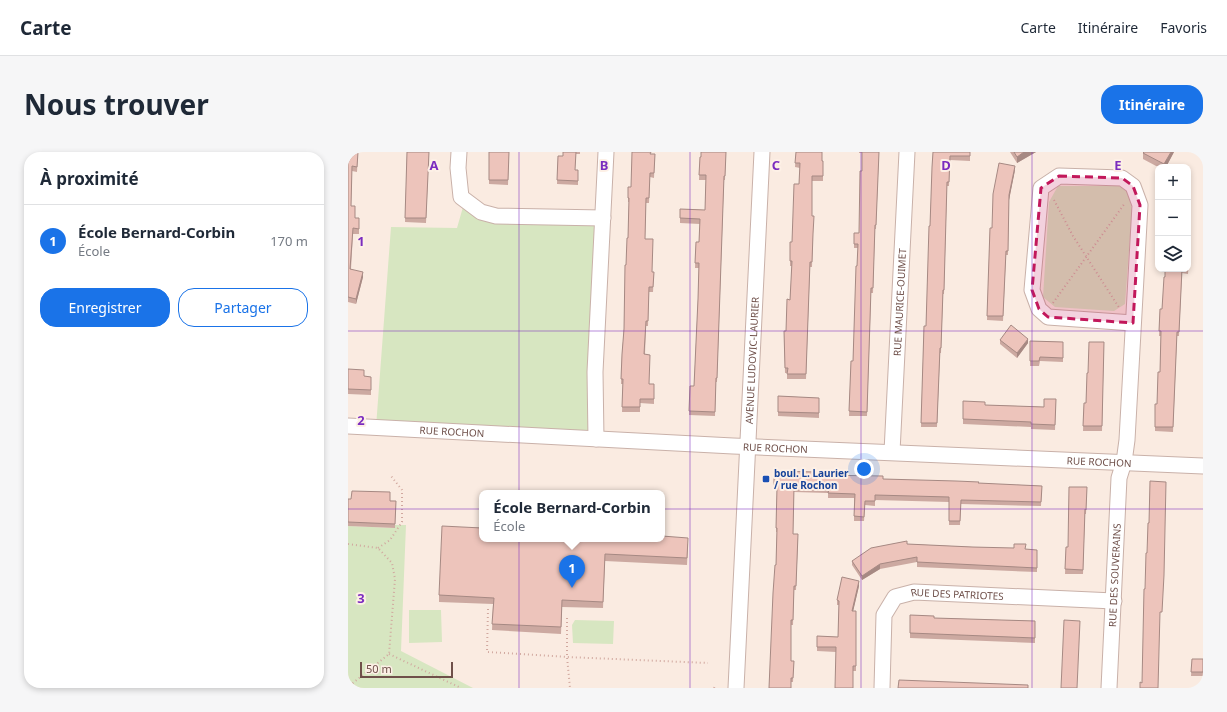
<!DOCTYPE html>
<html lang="fr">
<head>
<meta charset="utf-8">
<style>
	body { margin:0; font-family:"Noto Sans",sans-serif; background:#f6f6f7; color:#1f2937 }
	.controls { position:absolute; right:12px; top:12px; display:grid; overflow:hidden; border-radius:8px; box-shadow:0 2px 6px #0003 }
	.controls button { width:36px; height:36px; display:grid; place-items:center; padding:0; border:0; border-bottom:1px solid #e0e1e3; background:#fff; color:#1f2937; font:20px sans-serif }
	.scale { position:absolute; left:12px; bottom:10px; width:93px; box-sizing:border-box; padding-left:4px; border:2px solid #6f504a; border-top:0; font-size:11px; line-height:14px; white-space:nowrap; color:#6f504a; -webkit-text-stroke:3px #fdf0e6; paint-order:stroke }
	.you { position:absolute; left:516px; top:317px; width:14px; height:14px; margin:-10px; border:3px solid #fff; border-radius:50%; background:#1a73e8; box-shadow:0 0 0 6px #1a73e833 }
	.badge { display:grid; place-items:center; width:26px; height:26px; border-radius:50%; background:#1a73e8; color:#fff; font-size:13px; font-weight:700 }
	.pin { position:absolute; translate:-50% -33px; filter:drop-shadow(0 1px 2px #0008) }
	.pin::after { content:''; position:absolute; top:21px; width:14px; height:12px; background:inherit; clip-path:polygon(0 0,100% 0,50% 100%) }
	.popup { position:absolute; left:131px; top:338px; width:186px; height:52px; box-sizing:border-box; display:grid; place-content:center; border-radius:8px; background:#fff; filter:drop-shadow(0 1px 3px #0005); font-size:13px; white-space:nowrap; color:#747a83 }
	.popup b { font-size:15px; color:#1f2937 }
	.popup::after { content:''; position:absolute; left:50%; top:100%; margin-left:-8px; border:8px solid transparent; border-top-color:#fff }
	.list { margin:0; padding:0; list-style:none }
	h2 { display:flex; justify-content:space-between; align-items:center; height:52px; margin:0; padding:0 16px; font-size:17px }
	h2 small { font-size:13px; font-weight:400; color:#747a83 }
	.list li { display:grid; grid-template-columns:26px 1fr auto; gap:12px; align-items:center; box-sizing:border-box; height:72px; padding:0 16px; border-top:1px solid #e0e1e3 }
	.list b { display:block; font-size:15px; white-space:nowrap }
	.list p { margin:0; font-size:13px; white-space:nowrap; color:#747a83 }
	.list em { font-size:13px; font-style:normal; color:#747a83 }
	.actions { display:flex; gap:8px; padding:12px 16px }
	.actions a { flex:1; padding:9px 0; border:1px solid #1a73e8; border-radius:16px; text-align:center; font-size:14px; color:#1a73e8 }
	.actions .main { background:#1a73e8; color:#fff }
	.icon { flex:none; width:22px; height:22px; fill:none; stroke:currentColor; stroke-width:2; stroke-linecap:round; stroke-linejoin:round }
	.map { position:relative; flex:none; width:855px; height:536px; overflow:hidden; border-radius:16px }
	header { display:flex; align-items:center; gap:24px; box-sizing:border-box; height:56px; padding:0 20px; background:#fff; border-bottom:1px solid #e0e1e3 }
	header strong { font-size:19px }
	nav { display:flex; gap:22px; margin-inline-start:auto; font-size:14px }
	.intro { display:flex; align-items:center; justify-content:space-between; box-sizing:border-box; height:96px; padding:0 24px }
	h1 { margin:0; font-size:28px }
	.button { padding:10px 18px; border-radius:16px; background:#1a73e8; color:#fff; font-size:14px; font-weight:700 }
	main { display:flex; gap:24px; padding:0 24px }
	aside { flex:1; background:#fff; border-radius:16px; box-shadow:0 2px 6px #0003 }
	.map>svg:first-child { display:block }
	.green { fill:#d7e6c1 }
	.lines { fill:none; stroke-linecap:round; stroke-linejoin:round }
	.minor-casing { stroke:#c9b1a9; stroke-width:17 }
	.path { stroke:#d1a89f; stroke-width:2; stroke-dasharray:1 3; stroke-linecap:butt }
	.minor { stroke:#fff; stroke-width:15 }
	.wall { fill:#cca9a1 }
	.shaded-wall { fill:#a68983 }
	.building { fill:#edc4bb; stroke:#a68983 }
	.marked { fill:#c2185b; fill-opacity:0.2; stroke:#c2185b; stroke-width:3; stroke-dasharray:8 5; stroke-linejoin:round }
	.grid { fill:none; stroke:#7b2cbf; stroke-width:1; stroke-opacity:0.55 }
	.transit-dot { fill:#1a4fb4; stroke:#fdf0e6; stroke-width:1.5 }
	.labels { text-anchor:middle; stroke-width:4; stroke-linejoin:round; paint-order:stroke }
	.street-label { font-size:10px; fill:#6f504a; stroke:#fdf0e6 }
	.transit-label { font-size:10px; font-weight:bold; fill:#164399; stroke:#fdf0e6; text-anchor:start }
	.grid-label { font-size:13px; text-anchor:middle; font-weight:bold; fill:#7b2cbf; stroke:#fdf0e6; stroke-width:4; stroke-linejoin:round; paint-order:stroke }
</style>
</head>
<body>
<header>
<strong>Carte</strong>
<nav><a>Carte</a><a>Itinéraire</a><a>Favoris</a></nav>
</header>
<div class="intro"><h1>Nous trouver</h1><a class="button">Itinéraire</a></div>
<main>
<aside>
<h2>À proximité<small></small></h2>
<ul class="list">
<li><span class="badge">1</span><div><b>École Bernard-Corbin</b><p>École</p></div><em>170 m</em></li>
</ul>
<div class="actions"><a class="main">Enregistrer</a><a>Partager</a></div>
</aside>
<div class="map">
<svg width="855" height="536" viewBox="0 0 855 536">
	<rect width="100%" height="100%" fill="#faebe1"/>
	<!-- green -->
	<path class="green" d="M710,34h61l9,6 4,18 -7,94 -11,7 -59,-4 -12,-10 6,-95z
		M117,48l15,11 121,7 -7,221 -218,-12 15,-200 66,1z
		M47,373h11l-5,126 72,37h-125v-162l46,2z
		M61,458h32l1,32 -33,1z
		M227,468l39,1 -1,23 -40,-1 -1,-18z"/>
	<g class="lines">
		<defs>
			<g id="minor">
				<path d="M111,0l-1,16 3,29 20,15 15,4 107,2"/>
				<path id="s1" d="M0,274l385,20 470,20"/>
				<path d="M248,287l-1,-67 11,-220"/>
				<path id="s2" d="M544,300l15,-300"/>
				<path id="s3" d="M388,536l26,-536"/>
				<path id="s4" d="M534,536l2,-73 11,-18 19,-5 200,9"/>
				<path id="s5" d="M761,536l10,-210 5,-16 3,-22 13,-235 -7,-19 -11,-8 -63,-2 -18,12 -9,102 7,19 9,8 85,6"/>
			</g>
		</defs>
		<!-- minor casing -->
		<use href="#minor" class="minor-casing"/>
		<!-- path -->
		<path class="path" d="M706,48l19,36 47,73
			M705,151l72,-100
			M0,392l30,4 14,15 3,16 -6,75 -41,33
			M30,396l12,-8 12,-18v-32l-11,-14
			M140,457l-1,43 80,5 141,6
			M219,466v39l3,31
			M41,502l72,34
			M366,536l1,-2"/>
		<!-- minor -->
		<use href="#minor" class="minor"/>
	</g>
	<!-- wall -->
	<path class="wall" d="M0,0h10l-1,20 -5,-1 -1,35 4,12h4v16h-6l-2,35 12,8 -7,27 -8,-2z
		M59,0h22l-3,71 -21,-1z
		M141,0h20l-1,33 -19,-1z
		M215,0h17v2h-4l-1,16h3v15l-21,-1 1,-28h5z
		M378,0l-1,28h-1l-7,202h-1l-1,34 -26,-1 1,-29h4l4,-87 1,-31h-4l1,-26h3l1,-18 -20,-1v-14l25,1 1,-30h-7l1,-23z
		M448,0l27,9v20h-11v35l1,22 -1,29h-2l-4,112h-19v-6h-2l-1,-42h2l4,-31 2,-34h-2v-24h2l7,-58 1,-16 -5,-1z
		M511,0h20l-3,77h-1l-2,64h-2l-1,32 -3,91h-18l2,-55h2l5,-113h-4v-15h5l3,-62v-18h-3z
		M585,0h37v9l-20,-1 -1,26h-2l-3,108h-1l-2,59h-1l-3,74h-16l3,-101h2l4,-100z
		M662,0h26l-19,11z
		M826,0l-8,15h-8l-15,-8v-6z
		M303,2h4l-1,24 -4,-1 -1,26h-3l-1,36 7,33h2l-1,20h-4l-1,34h-2l-1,28 4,30h5v20l-14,-1v9h-18l1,-28h-2l1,-30 2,-25 2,-64 2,-27 1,-36h-1v-15h3z
		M667,18l-6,30 -1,55h-2l-3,66 -16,-1 3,-92h2z
		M841,105l-1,17 -6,-1 -3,63h-2l-4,96 -18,-1v-27h2l3,-32 1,-36h-2l1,-27h2l3,-32z
		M652,188l28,3 -11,15 -17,-14z
		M682,189l33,1v20l-23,-1 -1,5h-9z
		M756,190l-2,89h-19l1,-28h2l2,-30z
		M0,217l16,7 7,1v18l-23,-1z
		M430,244l41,2v20l-41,-2z
		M708,247l-1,31 -24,-1v-2l-68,-3v-23l22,4 59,2z
		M426,319l41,4 68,4 159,7 -1,20 -80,-2 -1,21h-11v-23l-74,-2v6l-10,-1 -1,16h-10v-23h-26v-5l-34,-1 -1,42 5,5 -2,51h-2l-1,35h-2v36h3l-1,21h-2l-15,-117 1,-33h-1l1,-41h-3z
		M739,335l-1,27h-1l-2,60h-18l1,-27h2z
		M0,347l48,2 -1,27 -47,-2z
		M134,376l206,16 -1,21 -82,-4 -2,47 -41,-1 -1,27 -69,-4 1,-26 -54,-2v-7z
		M559,392l130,6v22l-120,-5v-5l-37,7 -18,11 -10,-15v-4z
		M511,434l-6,25h3v60h-3l-17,-19 -19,-1v-15l21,1 1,-32h-2v-5z
		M562,463l24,3 101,3v22l-125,-5z
		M844,507h11v17h-12z"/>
	<!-- shaded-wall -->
	<path class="shaded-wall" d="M676,0h12l-19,11v-6z
		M823,0h3l-8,15h-2v-3z
		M667,14v4l-6,30 -1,55 1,-60z
		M15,120v5l-7,27v-5z
		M680,187v4l-11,15v-5z
		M532,412v5l-18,11v-4z
		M511,429v5l-7,30v-5z"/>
	<!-- building -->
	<path class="building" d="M0,0h10l-1,15 -5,-1 -1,40h4v12h4v11l-6,-1 -3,41 13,3 -7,27 -8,-2z
		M59,0h22l-3,66h-21z
		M141,0h20l-1,28h-19z
		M215,0h13l-1,18h3v11l-21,-1 1,-24h5z
		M284,0h19l-1,2h5l-1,19h-4l-1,25h-3l-1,41h8l-1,33h2l-1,15h-4l-1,34h-2l-2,33 6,1 -1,29h5v15h-14v8h-18l1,-28h-2l1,-25 2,-25 1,-64h1l1,-27h1l1,-40h-1v-11h3z
		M353,0h25l-1,24h-1l-7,202h-1l-1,34 -26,-1 1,-25h4l4,-87 1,-36h-4l1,-21h3l1,-23 -20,-1v-9l25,1 1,-35h-7l1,-18h1z
		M448,0h26v9h1v15h-11v40h2l-1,18 -1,28h-2l-4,112h-19l1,-6h-3l-1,-37h2l1,-32 3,1 2,-39h-2v-19h2l2,-58h5l1,-21h-5z
		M514,0h17l-3,73h-1l-2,63h-2l-1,32 -3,92 -18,-1 2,-50h2l3,-95h1l1,-22h-4v-11h5l1,-62h2z
		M585,0h37v4h-20l-1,26h-2l-3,108h-1l-2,58h-1l-3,75h-16l3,-97h2l3,-100h1l2,-59z
		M666,0h10l-7,5z
		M796,0h27l-7,12 -21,-11z
		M651,11l16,3 -6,29 -1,56h-2l-3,65h-16l3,-88h2l1,-34z
		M840,105h1l-1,12h-1h1z
		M817,117h17l-3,63h-2l-4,95h-18v-23h2l1,-32h2l1,-41h-2l1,-22h2l2,-32h1z
		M663,173l17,14 -11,14 -17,-13z
		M682,189l33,1v16l-23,-1 -1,4h-9z
		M741,190h15l-2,84h-19l1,-23h2l1,-30h1z
		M0,217l16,1v6l7,1v13l-23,-1z
		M430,244l41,2v15l-41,-1z
		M696,247h12l-1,26 -24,-1v-2l-68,-3v-18l22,1v3l59,2z
		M426,319l41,1v3l68,1v3l73,2 23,1 -1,1 64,3 -1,16 -80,-2 -1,21h-11v-24l-74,-2v6h-10l-1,16 -10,-1 1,-22 -27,-1 1,-4 -35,-2 -1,47h5l-2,52h-2l-1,34h-2v41h3l-1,17h-2v10h-22l4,-95 2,-28h1l1,-37h-1l1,-41h-3z
		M802,329l16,1 -2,93 -2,37h-2l-2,76h-18v-6l2,1 2,-94h1l1,-36h1l1,-30h1z
		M721,335h18l-1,23 -1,-1 -2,61 -18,-1 1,-22h2z
		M4,339l38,1v9h6l-1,23 -47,-2v-23h3z
		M94,374l40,2v11h180v-3l26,2 -1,20 -82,-4 -2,48 -41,-2 -1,27 -69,-3 2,-26 -55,-3z
		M559,389v3l65,3 42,1v-4h12l-1,5 12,1v18l-120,-6v-5l-37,7 -18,12 -10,-15 19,-13z
		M494,425l17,4 -7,30h4v55h-3v22h-18l1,-41h-19v-11l21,1 1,-36 -2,-1z
		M562,463l24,1v2l101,3v17l-125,-5z
		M716,468l16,1 -3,67h-16z
		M844,507h11v13h-12z
		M551,528l129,5v3h-130z"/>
	<!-- marked area -->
	<path class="marked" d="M711,24l63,2 11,8 7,19 -7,118 -85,-6 -9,-8 -7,-19 9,-102z"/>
	<!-- grid -->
	<path class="grid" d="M171,0v536M342,0v536M513,0v536M684,0v536M0,179h855M0,357h855"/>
	<!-- markers -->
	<rect class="transit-dot" x="414" y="323" width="8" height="8" rx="2"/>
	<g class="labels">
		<!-- street labels -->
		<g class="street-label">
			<text dy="4" stroke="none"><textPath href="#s2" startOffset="150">RUE MAURICE-OUIMET</textPath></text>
			<text dy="4" stroke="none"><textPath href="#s3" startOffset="328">AVENUE LUDOVIC-LAURIER</textPath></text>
			<text dy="4" stroke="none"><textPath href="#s1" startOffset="104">RUE ROCHON</textPath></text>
			<text dy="4" stroke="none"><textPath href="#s1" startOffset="428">RUE ROCHON</textPath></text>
			<text dy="4" stroke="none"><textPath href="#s1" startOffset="752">RUE ROCHON</textPath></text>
			<text dy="4" stroke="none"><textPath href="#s5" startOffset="113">RUE DES SOUVERAINS</textPath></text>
			<text dy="4" stroke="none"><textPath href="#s4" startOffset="157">RUE DES PATRIOTES</textPath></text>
		</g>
		<!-- transit labels -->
		<g class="transit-label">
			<text x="426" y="325">boul. L. Laurier<tspan x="426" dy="12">/ rue Rochon</tspan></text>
		</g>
	</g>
	<g class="grid-label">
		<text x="86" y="18">A</text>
		<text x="256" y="18">B</text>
		<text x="428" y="18">C</text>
		<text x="598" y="18">D</text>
		<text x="770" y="18">E</text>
		<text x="13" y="94">1</text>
		<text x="13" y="273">2</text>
		<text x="13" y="451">3</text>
	</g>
</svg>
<div class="controls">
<button>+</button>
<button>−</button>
<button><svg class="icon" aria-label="layers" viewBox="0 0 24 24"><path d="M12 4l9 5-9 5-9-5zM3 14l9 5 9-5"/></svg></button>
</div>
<div class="scale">50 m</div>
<div class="you"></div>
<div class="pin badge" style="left:224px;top:436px">1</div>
<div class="popup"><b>École Bernard-Corbin</b>École</div>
</div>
</main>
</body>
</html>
